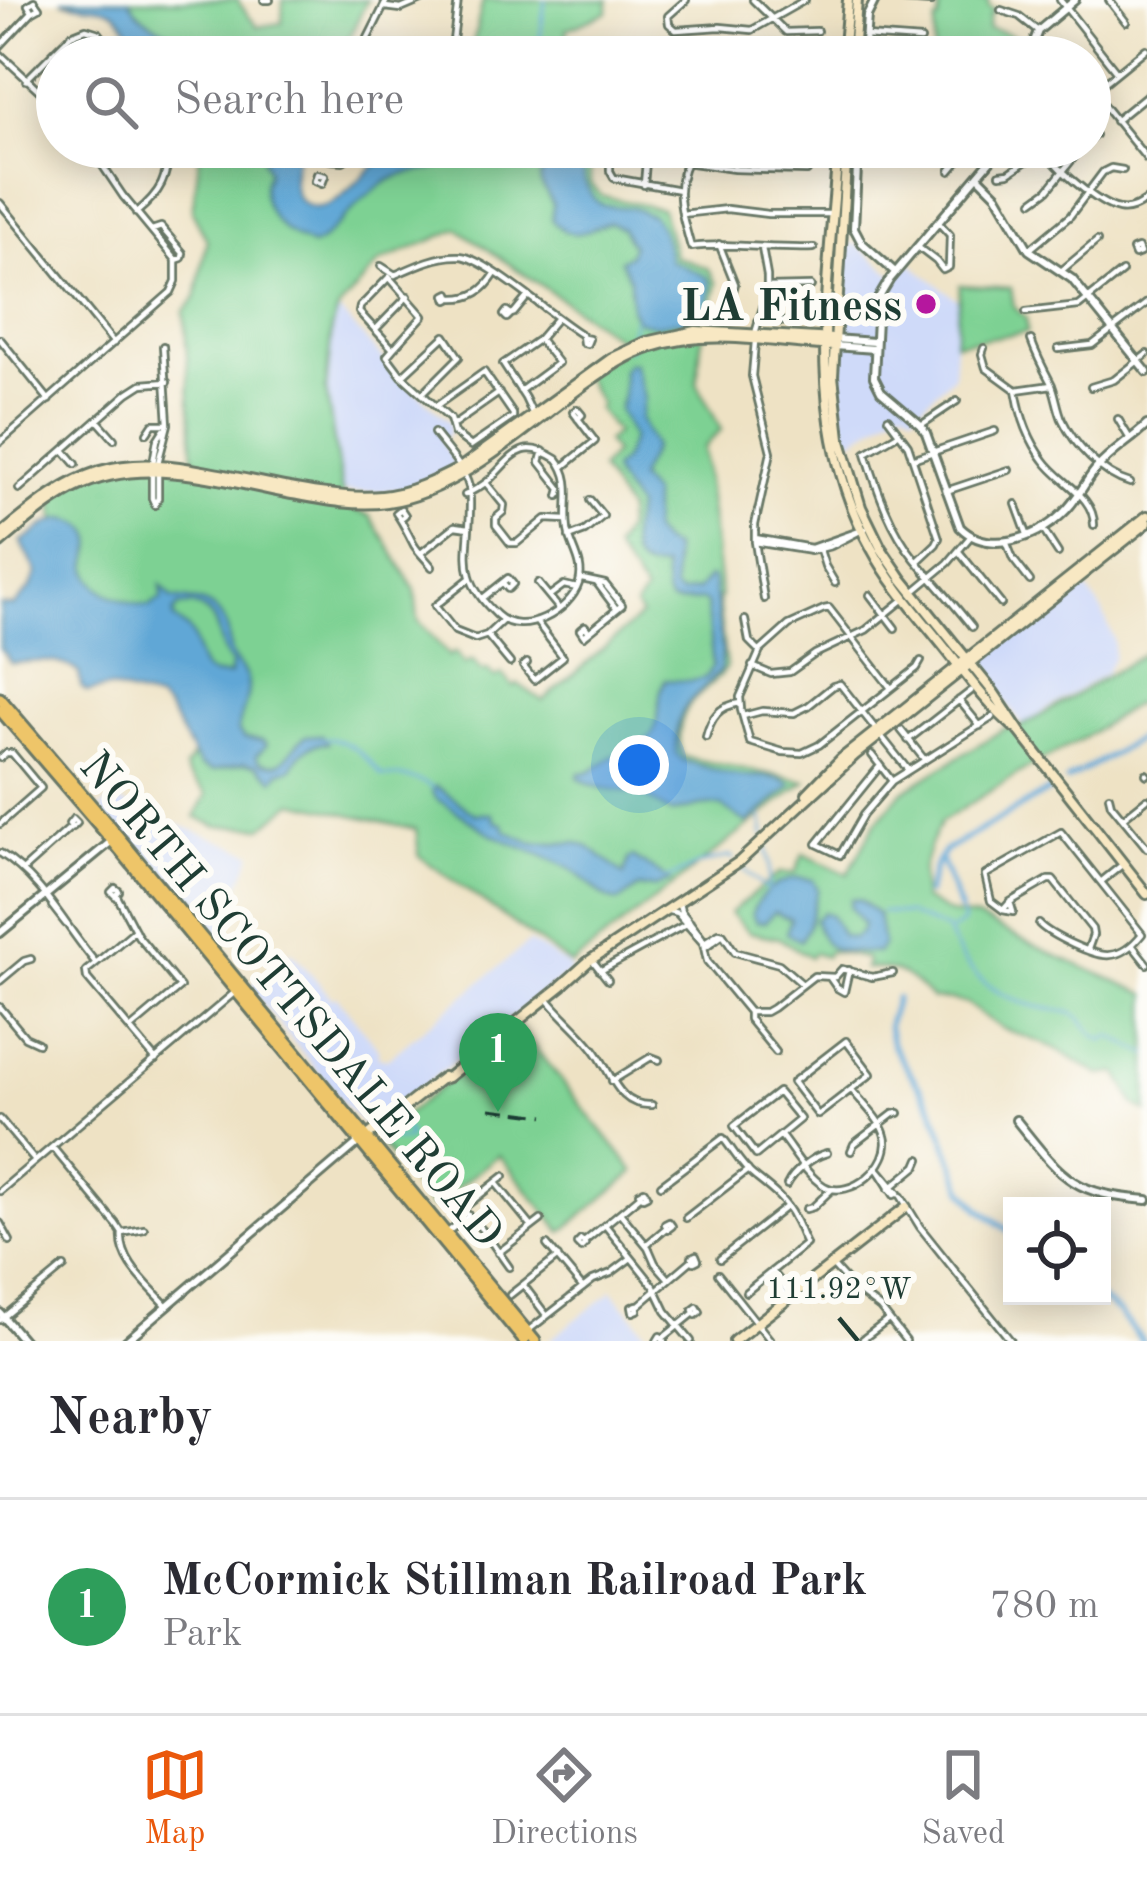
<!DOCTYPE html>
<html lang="en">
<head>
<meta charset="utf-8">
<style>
	body { margin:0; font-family:"Old Standard TT",serif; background:#f2f2f3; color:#2b2b33 }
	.controls { position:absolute; right:36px; bottom:36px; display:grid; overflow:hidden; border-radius:0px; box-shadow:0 6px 30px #0003 }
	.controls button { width:108px; height:108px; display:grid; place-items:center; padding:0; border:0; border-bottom:3px solid #e1e1e2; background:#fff; color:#2b2b33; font:60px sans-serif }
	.you { position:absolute; left:639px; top:765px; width:42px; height:42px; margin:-30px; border:9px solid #fff; border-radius:50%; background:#1a73e8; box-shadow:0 0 0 18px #1a73e833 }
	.badge { display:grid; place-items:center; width:78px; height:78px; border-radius:50%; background:#ea580c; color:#fff; font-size:39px; font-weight:700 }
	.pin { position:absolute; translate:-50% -99px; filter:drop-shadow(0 3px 6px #0008) }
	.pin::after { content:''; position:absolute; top:63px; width:42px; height:36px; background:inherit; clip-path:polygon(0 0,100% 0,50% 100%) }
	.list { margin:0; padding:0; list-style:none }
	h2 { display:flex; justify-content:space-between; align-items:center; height:156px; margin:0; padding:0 48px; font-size:51px }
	h2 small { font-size:39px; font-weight:400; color:#7c7c81 }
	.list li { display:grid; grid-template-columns:78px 1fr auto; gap:36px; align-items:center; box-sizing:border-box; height:216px; padding:0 48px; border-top:3px solid #e1e1e2 }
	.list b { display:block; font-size:45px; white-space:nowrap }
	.list p { margin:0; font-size:39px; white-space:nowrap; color:#7c7c81 }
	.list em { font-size:39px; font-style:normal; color:#7c7c81 }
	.icon { flex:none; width:66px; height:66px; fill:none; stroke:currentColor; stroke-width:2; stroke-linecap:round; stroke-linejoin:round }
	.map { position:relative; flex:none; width:1147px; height:1341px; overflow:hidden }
	.search { position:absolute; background:#fff; box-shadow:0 6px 30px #0003; left:36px; right:36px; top:36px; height:132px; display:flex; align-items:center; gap:30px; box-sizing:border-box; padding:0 42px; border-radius:66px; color:#7c7c81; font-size:45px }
	.sheet { height:372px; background:#fff }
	nav { display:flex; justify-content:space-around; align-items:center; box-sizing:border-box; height:168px; border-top:3px solid #e1e1e2; background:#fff; font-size:33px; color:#7c7c81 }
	nav a { display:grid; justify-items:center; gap:6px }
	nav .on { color:#ea580c }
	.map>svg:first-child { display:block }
	.built { fill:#cfdaf9 }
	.green { fill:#7dd193; stroke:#4e8764; stroke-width:3; fill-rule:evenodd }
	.water { fill:#61a7d6; stroke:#407285; stroke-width:3; fill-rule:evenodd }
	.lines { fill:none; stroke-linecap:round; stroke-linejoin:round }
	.stream { stroke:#61a7d6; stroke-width:3 }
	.canal { stroke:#61a7d6; stroke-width:6 }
	.minor-casing { stroke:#677766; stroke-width:10 }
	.tertiary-casing { stroke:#677766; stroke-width:12 }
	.secondary-casing { stroke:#677766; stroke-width:14 }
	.primary-casing { stroke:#677766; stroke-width:15 }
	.minor { stroke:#fff; stroke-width:4.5 }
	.tertiary { stroke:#fff; stroke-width:6 }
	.secondary { stroke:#f8e8c3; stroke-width:8 }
	.primary { stroke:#eec569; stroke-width:9 }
	.rail { stroke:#1f3d34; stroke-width:3; stroke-dasharray:18 9; stroke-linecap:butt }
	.ticks { fill:none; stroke:#1f3d34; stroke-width:4.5 }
	.poi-dot { fill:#b5179e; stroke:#fdfcf7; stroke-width:4.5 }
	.labels { text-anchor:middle; stroke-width:12; stroke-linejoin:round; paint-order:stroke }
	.poi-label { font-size:45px; font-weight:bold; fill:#1f3d34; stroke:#fdfcf7; text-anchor:end }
	.street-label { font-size:45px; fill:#1f3d34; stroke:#fdfcf7 }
	.ticks-label { font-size:30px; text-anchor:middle; fill:#1f3d34; stroke:#fdfcf7; stroke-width:12; stroke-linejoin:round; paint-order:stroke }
</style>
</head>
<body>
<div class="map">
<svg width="1147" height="1341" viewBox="0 0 1147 1341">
	<rect width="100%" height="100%" fill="#fdfcf7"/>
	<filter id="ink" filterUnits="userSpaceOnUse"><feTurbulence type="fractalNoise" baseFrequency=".00833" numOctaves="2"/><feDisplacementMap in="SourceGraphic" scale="24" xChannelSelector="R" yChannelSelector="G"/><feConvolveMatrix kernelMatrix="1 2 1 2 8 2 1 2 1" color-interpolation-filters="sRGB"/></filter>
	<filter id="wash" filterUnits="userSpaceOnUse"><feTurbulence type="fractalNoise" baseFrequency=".004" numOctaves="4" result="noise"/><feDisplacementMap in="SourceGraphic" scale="48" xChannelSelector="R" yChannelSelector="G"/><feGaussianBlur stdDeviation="2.7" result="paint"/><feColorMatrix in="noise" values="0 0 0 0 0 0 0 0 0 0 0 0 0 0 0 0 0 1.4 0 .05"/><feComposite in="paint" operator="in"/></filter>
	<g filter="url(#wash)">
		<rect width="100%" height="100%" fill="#eee2c4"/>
		<!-- built -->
		<path class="built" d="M843,244h13l39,32 13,-15 50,39 -5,76 -40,38 -10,-7 -58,38 -10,-83z
			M338,310l63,68 49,44v11l-9,9 17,25 -46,20 -33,5h-37l-16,-101 6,-64z
			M1079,580l22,28 13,31v18l-9,17 -60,36 -22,16 -46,-63z
			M112,799l141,54 -22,51 -8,43 -4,4 -119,-142z
			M529,942l38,23 5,6 -205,158 -18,-19 -100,-123 42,-36 41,47 4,-2 42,52v9l9,2z
			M611,1289l42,52h-105l62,-48z"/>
		<!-- green -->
		<path class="green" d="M129,0h108l20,27 25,-4 1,-23h84l-22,46 1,11h-143c-19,-26 -57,-25 -74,-57z
			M483,0h125v12l-41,17 2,28h-99z
			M945,0h43l1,8 6,2 -5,6 -2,13c17,2 26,6 39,17l-3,11h-30l-7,-9h-4l-12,9h-38l3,-35 3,-1 1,-13z
			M201,147h98c-4,15 -12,42 2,54 29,27 63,-35 86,-44 24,-10 52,7 72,-10h131v36l12,13 60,13 13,47 34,13 8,15 -16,59 -4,40 24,47 -18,18 18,149 -3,1 8,69c-9,15 -23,23 -34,35 -12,14 -17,40 -8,55l122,24 -235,184 -152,-109 -3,-27 -122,-27 -31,25 -46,-1 -22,-9 12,-22c-6,-11 -21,-15 -22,-28l34,-43 -71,-117c-17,-3 -49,-11 -57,-29 -7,-14 3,-24 2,-38 -2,-17 -24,-21 -38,-20l-3,-34c31,-17 66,-31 103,-29 13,1 26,4 39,5l-10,-150 12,-14 11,-58 -15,-29zM458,229l163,111 2,8 -41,25 18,31 -3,4 19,25 -10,9 8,11 -14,16 27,42 -2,19 -11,19 31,44 -10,14 6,9 -98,85 -25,-17 -5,3 -11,-13 -7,4 -8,-9 -5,2 -10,-11 -7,4 -10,-12 -6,4 -31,-36 -3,-30 -28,-48 -17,-26 -23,-9 -5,-15 -16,-102 6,-63 6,-17 42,-48z
			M960,285l51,3 3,19 12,11 1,14 -72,11z
			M1147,652v44l-65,43 -58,31 -83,52 -11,23 -8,26 1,28 27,15 27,4 75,36 95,40v118l-12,-7 -17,-32 -18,2 -47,-28 -52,-19 -34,-24 -14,-4 -21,-1c-23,-24 -33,-31 -67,-31l2,-7 -3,-3 -35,-7 -4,6 -12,-4 -3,4 -32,-19 -30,-6 -18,-19 49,-40h16l8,-19 45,20 26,-49 28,-33 102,-63 19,-3z
			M518,1027l117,145 -73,60 -63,-77 -68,53 -53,-67 1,-6z"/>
		<!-- water -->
		<path class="water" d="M61,0h68c17,32 55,31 74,57h-64l1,-6c-7,-12 -16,-35 -30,-41 -11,-6 -31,-2 -49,-10z
			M279,147h20c-4,15 -12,44 3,55 31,24 62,-38 89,-46 16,-5 31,-3 48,0l5,9c-14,8 -32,5 -48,12 -26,10 -55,46 -76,65l-8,4c-30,-13 -60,-40 -44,-74l-5,-12 1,-4z
			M551,147h30l3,34 10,18 8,6 30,3 20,7 9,13 9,32 37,17 3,5c2,19 -10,36 -29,41l-3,-2 -23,4 -17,-4 -7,-12 -1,-30 -10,-19 9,-5 3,-9 -10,-18 -12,-6c-24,7 -37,23 -58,-2l1,-16 -12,-21 -1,-7 15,-19z
			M628,363h6l10,35 -4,21 13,27c-3,13 -12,21 -15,33l14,16v37l11,12 10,4 1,42 6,4 18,-4 11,-13 4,2 9,73 -2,18c-29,34 -46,32 -44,84l7,7c18,3 44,15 60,15 18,1 33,-1 49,9l-44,38c-11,-3 -15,-11 -25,-16 -17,-6 -36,3 -52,6 -12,-7 -22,-17 -35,-20 -22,-5 -40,-2 -58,-16l1,-4c16,0 22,-10 35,-17 15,-7 34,-11 41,-27 7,-16 1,-34 10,-49l27,1 13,-3 8,-12 -7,-63 -4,-3c-42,6 -34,5 -38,-32 -7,0 -15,2 -21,-1 -21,-10 -10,-43 -7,-59l-24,-37 11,-11 9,-22 -13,-29 4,-14v-26z
			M64,519c10,1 28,7 29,21 1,8 -6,18 -5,28 3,25 40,36 60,39l14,-8 -1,-13 11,12c23,3 43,2 54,27 4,9 2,19 5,28 4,12 16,17 17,32 1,15 -8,30 -10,46l6,7 19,3 3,4 -10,11 4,6c29,9 26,-12 46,-26l15,-1 6,8c-19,0 -27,9 -35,25l-13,4 -5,8 -18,-15 -11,-2 -33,8 -12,-5 -33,-57 -10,-9 -48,-12 -22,4 -6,-5 -2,-14c-20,-17 -44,-11 -68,-10l-11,-15v-43l14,1 17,-19 6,-14 -16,-32c16,-4 18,-19 43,-22zM192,605c35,10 20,38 39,58l-1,12c-31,4 -30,-12 -36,-35 -2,-10 -12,-15 -20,-21v-7l5,-6z
			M436,786l39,28h17l3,7 8,3 3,7 27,12h43l13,4 35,28 5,-16 4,-2 37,24 -14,6 -18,1 -19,14c-19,-3 -30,-22 -47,-32 -24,-14 -52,-22 -78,-35 -20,-10 -37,-25 -56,-35l-6,-8z
			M797,878l16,2 5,9 -10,38 -8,14 -14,-8 5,-14 -17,-7 -9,10h-9l-4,-8c6,-20 25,-33 45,-36z
			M851,899l9,1 18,15 5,29 -6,9c-30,-3 -53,6 -62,-33l8,-8 8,3 11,21 11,2 8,-6 2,-8 -13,-17z"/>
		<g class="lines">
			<!-- stream -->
			<path class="stream" d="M936,2l10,2
				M542,57l-3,-10 6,-47
				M628,350l6,-32
				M321,739c26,-3 46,18 61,37 17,0 36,1 51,12
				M761,815l3,20
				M766,844l4,22 -2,22
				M740,866l29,26
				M665,880l35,-16 31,-8 2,3
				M881,912l28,2
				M912,916l35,14c16,41 48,68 92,77 11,3 28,3 37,8 13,8 13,21 28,25l6,-4 37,18
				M951,931l12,-8 -3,-13
				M381,1145l9,-6 16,1 3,-6 -6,-9"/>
			<!-- canal -->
			<path class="canal" d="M1067,780l80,-46
				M940,858l20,52
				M927,893l8,-27 10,-15 110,-64
				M896,998l-8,27 4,20 41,63 31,82 16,19 32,24
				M1097,1296l22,17 23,28"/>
		</g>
	</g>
	<g filter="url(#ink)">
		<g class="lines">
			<defs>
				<path id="minor" d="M264,0h6
					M686,0l-18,16 1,8 7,6 44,-3 32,3 53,-30
					M753,0l33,32 31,-1
					M902,0l29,2
					M1060,0l56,71
					M1109,0l17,22
					M34,1l5,7 -7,4 -4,-7z
					M385,7l16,2 21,-9
					M1001,10l18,6 19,15
					M866,36l55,4
					M0,46l32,-34
					M1146,49l-53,43 54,67
					M0,54l57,53
					M366,55l48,-9 36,11
					M366,55l2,-17 19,-38
					M451,57l7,-57
					M26,80l45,-45 15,-6 13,4 18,24
					M1115,121l32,-26
					M1090,139l5,-4
					M90,147l33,49 53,64
					M321,147l9,13
					M610,147v24l4,7 66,12
					M695,147c-24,36 -15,61 -4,100 41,-5 81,3 123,1
					M1043,147c10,19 55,58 76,62 11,2 19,-3 28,-9
					M858,151l47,3
					M96,155l9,-8
					M330,160l13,1 22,-14
					M685,162l49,7 73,2 2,-24
					M734,169v-22
					M772,169v-22
					M950,171l20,-24
					M317,174l8,2 -3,8 -7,-3z
					M1000,174l9,-1 35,-24
					M644,185l2,-24 5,-14
					M1033,201l15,-11 34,-43
					M0,203l114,140
					M136,213c27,-22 29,-33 35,-66
					M682,214l45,-5 41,5h63
					M719,244l16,40 -9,32
					M762,248l5,28v18l-11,36 -4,46 19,76 -16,73v17l9,57
					M919,248l17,13 7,9 6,-3 1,-32 -12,-13
					M1138,248l2,5 -5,2 -2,-5z
					M1029,250l41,-34 33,-44 8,-4 12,2
					M381,266l14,9c20,-9 43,-20 65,-19 25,1 95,63 122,79l1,8 4,1 2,-5 -5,-1
					M1061,271l36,-30
					M768,287l43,-1
					M452,298l-4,2 -2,-5 4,-2 2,5c21,1 33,-8 43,-24
					M1026,312l53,-6 43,-34
					M511,314l-4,4 -3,-3 3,-4 4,3 3,-1 14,-17
					M758,321l52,1
					M376,329l32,-33
					M0,339l49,61
					M1031,340c5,14 13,30 20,43 5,11 6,24 11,36 12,26 40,56 68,64
					M984,348l-2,6 4,14 30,22c4,25 12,49 28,70 16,23 50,35 50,65
					M393,349l30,-33 -34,-39 -29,30 -1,5 34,37 -6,7 15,20 48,43 4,14
					M1058,349l34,-4 55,-42
					M402,376l43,-40 14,21 -37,37
					M1091,387l23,-7 33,-26
					M1016,390l36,-5
					M520,391l38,-28 -19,-24
					M436,406l48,-34 29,42v3l-42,29 -17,-13
					M533,415l-8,-17 -22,-34 36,-25 17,-20
					M888,418l20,27 31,93 -3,6 -17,16
					M1118,419l12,20
					M98,421l16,18
					M455,424l44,-31
					M921,425l36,-24
					M147,433l6,-9h15
					M434,433c12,16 30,34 35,54 1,4 1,14 1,18 0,50 -15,71 27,110 26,24 73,-4 82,-32 6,-20 -8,-35 -11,-53 -4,-26 7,-49 -11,-71 -36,-22 -43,-3 -67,20 -7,7 -16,11 -25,16
					M898,434l-32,19c11,37 25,77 49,106 19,23 39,45 57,68
					M0,442l171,-150 5,-11v-21l6,-2 1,-5 -22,-26 -9,3
					M64,450l12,14
					M543,451l-3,11 21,27 -2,7
					M915,458l80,-27
					M153,463l4,-23 7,-11
					M158,463l10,-39 -5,-78
					M563,467l32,-26 -22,-29 4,-3 5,6 -4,4
					M152,475v23l3,7
					M486,483l18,22 -1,7 -7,6v7l14,18h7l29,-24 20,1
					M19,489l109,-96 14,-9 25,-2
					M946,491l63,-21
					M1016,504l11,30
					M155,505l3,-7v-23
					M400,519l5,-4 -4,-6 -5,4c8,11 12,21 18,32 5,8 13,15 18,22
					M1042,528l16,25
					M569,537l16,-6 18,-15 -13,-16
					M755,538l56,10 54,-19
					M1006,541l7,18 17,22
					M755,542l56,9 20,-5 31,-16
					M820,550l5,16 10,17
					M421,553l34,-27 14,2
					M960,553l41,51
					M469,579l-34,27 20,25 20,8 12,-4 16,-15
					M582,579l23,5 17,21 -33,27 -5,4 -4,-6 5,-4 4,6
					M538,583l19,23
					M597,583l18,24
					M912,593l36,-30 22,-26
					M870,595l25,33
					M549,596l15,-11 13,3
					M483,598l25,-20 5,6 -5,5 -5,-6
					M745,620l4,21 10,10
					M487,635l23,28
					M527,663l-4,3 11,14 29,-23 -25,-33
					M752,666l19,8 19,-2 25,-18 51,-24 37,-30
					M959,700l21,26
					M743,716l19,-5 32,2 14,-7 25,-20 7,-2 68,86
					M901,730l23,29
					M706,737c5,-20 13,-31 34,-34
					M908,740l63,-49
					M750,742l-9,-32 -1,-13 20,-46 29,-26 35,-16 5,-1 62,80
					M750,742l33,10 19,1 17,-8 98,-77 4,-7
					M872,755l20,26
					M0,758l6,-5h6l29,35 -41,36
					M880,766l-63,78 23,11 23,-40 29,-34 101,-64
					M1146,774l1,1
					M1109,796l2,8 36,44
					M1123,818l24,-19
					M73,819l4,4 -4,4 -4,-3z
					M0,853c43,27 64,72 96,110l-10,8 1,7 69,82
					M24,869l47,-42
					M1102,881l21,-17
					M115,888l4,3 -4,5 -4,-4z
					M117,896l21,40 42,51 -50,42
					M679,903l2,8 21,27 5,23 42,51h17l7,-4 41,-32 21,1 7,-8 30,8 21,-4
					M52,906l14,18
					M1003,910l-12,-9 -6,-26 76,-43 81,102c-8,10 -19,20 -32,21 -16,2 -60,-20 -71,-31
					M1003,910l7,-8 38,-22h5l39,49 1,6 -5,14
					M1003,910l10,2 -3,-10
					M669,911l8,2 26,30
					M723,934l12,18 44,12 22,19
					M703,943l16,-10 4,1 -19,14
					M1132,945l15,19
					M593,961l15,19
					M96,963l39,-33
					M600,971l90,-49
					M830,978l7,10 7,4 5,-22
					M0,981l24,-20 7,-2
					M547,998c14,18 32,32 46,50 19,23 23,59 59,57
					M0,1007l25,30 13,6
					M749,1012v7l27,33
					M846,1041l25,33 -53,41 -25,-33z
					M612,1081l39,-24 8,3
					M778,1092l22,27 -44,36 -22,-29z
					M0,1119l35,42
					M781,1136c12,15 26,40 43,50 26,15 69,-22 61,-50 -4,-16 -22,-32 -33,-46
					M53,1148l63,76 6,9c-3,29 27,52 45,73
					M851,1151l3,-7 39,-30 6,-1
					M876,1167l22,26
					M876,1167l18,28
					M496,1183l36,44
					M661,1185l62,-47c10,12 19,29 31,38 14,11 32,24 40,42 5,8 7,17 12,26l-60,48
					M787,1185c6,-13 26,-29 40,-32
					M889,1189l28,-23 3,-7
					M644,1190l3,5 -4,2 -4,-4z
					M0,1191l234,-198
					M901,1196l19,31 91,114
					M457,1203l28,30 24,34
					M462,1209l42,-33
					M806,1209l7,-2 19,-18
					M620,1213l28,34 7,16 14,16
					M686,1218l62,-48
					M669,1222l3,4 -4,3 -3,-5z
					M0,1223l10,18
					M605,1225l49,61 12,25 25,30
					M449,1231l19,-15
					M122,1233l22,-4
					M581,1240l4,4 -4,4 -4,-4z
					M584,1242l56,-46
					M647,1244l19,-16
					M547,1245l36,43
					M498,1253l43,-33
					M696,1255l2,5 -4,2 -2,-5z
					M720,1259l66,-52
					M832,1265l20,22 28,21 26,33
					M772,1271l19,24
					M718,1274l53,67
					M769,1275l19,24
					M525,1287l22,29
					M510,1295l48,-38
					M637,1305l1,5 -5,2 -1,-5z
					M638,1306l54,-46
					M697,1307l3,5 -4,3 -3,-5z
					M0,1320l64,-53
					M529,1330l64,-50 18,-7 20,-15
					M663,1338l31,-25
					M863,1339l24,-18
					M657,1341l3,-5 4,5"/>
				<path id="tertiary" d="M864,57l3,-41 8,-16
					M1028,57l10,-26 37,-31
					M858,147l-4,81 8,15 33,29
					M1002,147l-112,132 -12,20 -4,78 7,14 40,34 5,8 34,94c28,28 76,12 102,-13 15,-13 22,-31 34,-45 15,-17 35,-29 51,-44
					M979,177l18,18 32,55 43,29 75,93
					M834,339l40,3
					M834,346l40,3
					M0,933l113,-93
					M1016,1120c46,57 54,74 131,80
					M0,1313l24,28
					M126,1341l233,-199"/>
				<path id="secondary" d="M843,57l5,-57
					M853,57l4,-57
					M838,147c-9,137 -37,276 34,402 17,32 41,60 64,88 25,30 48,65 78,90
					M847,147l-14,229 7,62 21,69 20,41 21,31 92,114 26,39 127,162
					M0,535c32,-26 60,-51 100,-64 37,-11 73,-6 109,1 52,9 122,29 173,24 28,-3 53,-15 78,-28l152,-110 34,-16 50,-11 138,8
					M0,543c23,-19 46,-40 73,-54 67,-35 145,-9 214,4 32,6 68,14 100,9 69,-9 139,-74 194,-115 23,-16 44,-32 71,-40 58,-19 122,-4 182,-1
					M807,794l34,-35 306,-243
					M561,986l28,-25 151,-100 115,-106 292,-232
					M442,1079l6,-2 115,-92
					M365,1138l78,-61
					M734,1341l172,-134"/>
				<path id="primary" d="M0,698l118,138 417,505
					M0,710l115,134 409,497"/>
			</defs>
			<!-- minor casing -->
			<use href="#minor" class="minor-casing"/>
			<!-- tertiary casing -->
			<use href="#tertiary" class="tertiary-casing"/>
			<!-- secondary casing -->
			<use href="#secondary" class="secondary-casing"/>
			<!-- primary casing -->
			<use href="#primary" class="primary-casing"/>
			<!-- minor -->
			<use href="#minor" class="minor"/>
			<!-- tertiary -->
			<use href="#tertiary" class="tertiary"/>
			<!-- secondary -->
			<use href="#secondary" class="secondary"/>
			<!-- primary -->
			<use href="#primary" class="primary"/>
			<!-- rail -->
			<path class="rail" d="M490,1109l55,7"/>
		</g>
	</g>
	<!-- ticks -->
	<path class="ticks" d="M839,1318l19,23"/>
	<!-- markers -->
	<circle class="poi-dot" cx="926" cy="304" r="12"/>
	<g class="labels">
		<!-- poi labels -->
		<g class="poi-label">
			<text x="902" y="320">LA Fitness</text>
		</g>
		<!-- street labels -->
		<g class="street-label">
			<text transform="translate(293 998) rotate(50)" y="16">NORTH SCOTTSDALE ROAD</text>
		</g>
	</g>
	<g class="ticks-label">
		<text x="839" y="1298">111.92°W</text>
	</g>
</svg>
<div class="controls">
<button><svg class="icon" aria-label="locate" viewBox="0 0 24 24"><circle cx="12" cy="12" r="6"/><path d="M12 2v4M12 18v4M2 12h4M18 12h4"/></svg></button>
</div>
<div class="you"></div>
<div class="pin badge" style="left:498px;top:1112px;background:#2e9e5b">1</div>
<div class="search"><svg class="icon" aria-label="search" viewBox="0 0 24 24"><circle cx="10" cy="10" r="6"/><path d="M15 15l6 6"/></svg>Search here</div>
</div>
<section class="sheet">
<h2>Nearby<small></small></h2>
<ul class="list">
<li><span class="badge" style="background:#2e9e5b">1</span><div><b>McCormick Stillman Railroad Park</b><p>Park</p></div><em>780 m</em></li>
</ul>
</section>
<nav>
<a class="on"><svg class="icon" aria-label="map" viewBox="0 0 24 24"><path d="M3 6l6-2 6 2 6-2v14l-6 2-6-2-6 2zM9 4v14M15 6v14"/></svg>Map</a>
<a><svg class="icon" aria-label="directions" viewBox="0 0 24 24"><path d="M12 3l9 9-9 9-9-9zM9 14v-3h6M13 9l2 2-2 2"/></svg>Directions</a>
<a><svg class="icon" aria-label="saved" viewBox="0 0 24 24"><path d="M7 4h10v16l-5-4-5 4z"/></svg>Saved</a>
</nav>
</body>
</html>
